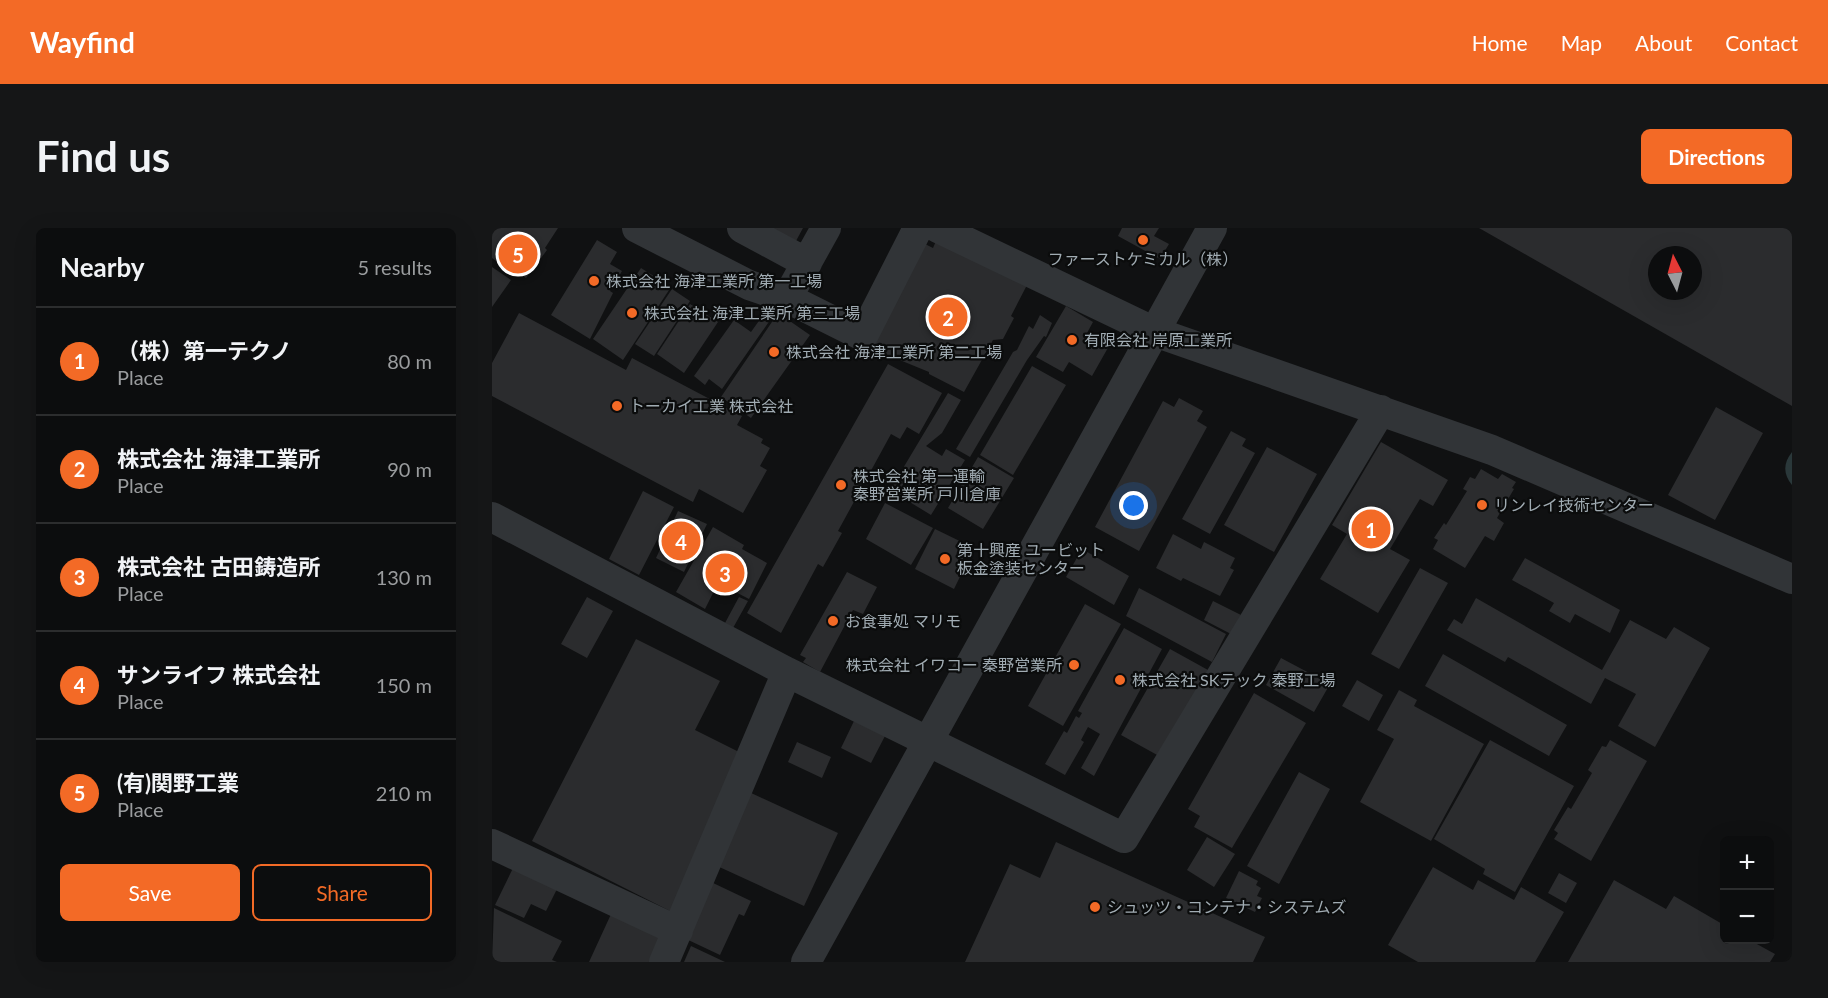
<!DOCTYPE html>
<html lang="en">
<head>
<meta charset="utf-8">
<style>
	body { margin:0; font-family:Lato,"Noto Sans JP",sans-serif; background:#151617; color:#f1f3f6 }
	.controls { position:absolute; right:18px; bottom:18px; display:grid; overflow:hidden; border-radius:9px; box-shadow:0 6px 24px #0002 }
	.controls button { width:54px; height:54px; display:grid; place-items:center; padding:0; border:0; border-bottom:2px solid #2c2d2e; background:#0c0d0e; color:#f1f3f6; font:30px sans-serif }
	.compass { position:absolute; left:1156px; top:18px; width:54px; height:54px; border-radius:50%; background:#0c0d0e; box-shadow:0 6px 24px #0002; rotate:354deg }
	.you { position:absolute; left:642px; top:278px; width:21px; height:21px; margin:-15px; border:4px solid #fff; border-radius:50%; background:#1a73e8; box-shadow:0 0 0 9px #1a73e833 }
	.badge { display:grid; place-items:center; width:39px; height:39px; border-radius:50%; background:#f36a26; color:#fff; font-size:20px; font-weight:700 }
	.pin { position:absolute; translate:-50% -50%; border:3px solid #fff; box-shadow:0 2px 6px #0006 }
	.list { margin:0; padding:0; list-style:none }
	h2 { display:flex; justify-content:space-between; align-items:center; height:78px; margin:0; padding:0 24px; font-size:26px }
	h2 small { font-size:20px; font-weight:400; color:#9a9c9e }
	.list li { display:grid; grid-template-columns:39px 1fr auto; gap:18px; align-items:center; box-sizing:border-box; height:108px; padding:0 24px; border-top:2px solid #2c2d2e }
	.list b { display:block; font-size:22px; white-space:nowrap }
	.list p { margin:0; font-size:20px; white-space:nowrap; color:#9a9c9e }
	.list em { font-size:20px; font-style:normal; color:#9a9c9e }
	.actions { display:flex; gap:12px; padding:18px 24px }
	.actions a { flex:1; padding:14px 0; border:2px solid #f36a26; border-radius:9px; text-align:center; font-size:21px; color:#f36a26 }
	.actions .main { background:#f36a26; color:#fff }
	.map { position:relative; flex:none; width:1300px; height:734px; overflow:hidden; border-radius:9px }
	header { display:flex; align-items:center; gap:36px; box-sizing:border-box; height:84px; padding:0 30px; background:#f36a26; color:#fff }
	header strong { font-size:28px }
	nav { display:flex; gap:33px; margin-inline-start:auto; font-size:21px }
	.intro { display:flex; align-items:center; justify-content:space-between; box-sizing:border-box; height:144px; padding:0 36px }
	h1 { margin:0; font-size:42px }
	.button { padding:15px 27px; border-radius:9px; background:#f36a26; color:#fff; font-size:21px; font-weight:700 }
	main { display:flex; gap:36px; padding:0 36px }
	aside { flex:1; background:#0c0d0e; border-radius:9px; box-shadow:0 6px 24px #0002 }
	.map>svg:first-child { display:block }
	.water { fill:#2a383a }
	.building { fill:#2b2c2e; fill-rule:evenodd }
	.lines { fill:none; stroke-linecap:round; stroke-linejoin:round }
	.minor { stroke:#313437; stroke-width:30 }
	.poi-dot { fill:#f36a26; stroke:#0b0c0c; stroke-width:2 }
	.labels { text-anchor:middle; stroke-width:4.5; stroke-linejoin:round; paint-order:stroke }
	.poi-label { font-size:16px; fill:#a1acb3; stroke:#0b0c0c; text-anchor:start }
</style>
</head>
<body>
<header>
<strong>Wayfind</strong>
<nav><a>Home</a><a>Map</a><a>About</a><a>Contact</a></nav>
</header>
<div class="intro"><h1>Find us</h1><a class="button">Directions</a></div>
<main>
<aside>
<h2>Nearby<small>5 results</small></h2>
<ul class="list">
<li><span class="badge">1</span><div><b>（株）第一テクノ</b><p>Place</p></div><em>80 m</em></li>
<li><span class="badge">2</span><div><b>株式会社 海津工業所</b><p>Place</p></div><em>90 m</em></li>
<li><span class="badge">3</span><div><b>株式会社 古田鋳造所</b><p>Place</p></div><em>130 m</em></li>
<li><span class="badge">4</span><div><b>サンライフ 株式会社</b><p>Place</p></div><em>150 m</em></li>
<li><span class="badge">5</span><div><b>(有)関野工業</b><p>Place</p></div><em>210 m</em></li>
</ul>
<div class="actions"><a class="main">Save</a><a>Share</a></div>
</aside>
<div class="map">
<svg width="1300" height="734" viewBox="0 0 1300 734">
	<rect width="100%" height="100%" fill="#101112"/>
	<!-- water -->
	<path class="water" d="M1300,224v33c-9,-11 -9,-22 0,-33z"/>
	<!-- building -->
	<path class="building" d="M0,0h66l-13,20 2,2 -21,28 -7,-5 -2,3 -25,-18z
		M279,0h32l-7,13z
		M630,0h37l-5,8 15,8 -9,15 -42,-23z
		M987,0h313v178zM1165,27h36v36h-36z
		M105,12l20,12 -7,12 12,7 -12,20 3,2 -23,46 -39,-24z
		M444,13l91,44 -16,31 3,2 -11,21 -10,1 -29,52 -35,-18v-2l-61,-25 55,-104 10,5z
		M0,39l19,13 -19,27z
		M149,40l30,19 -48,73 -30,-21z
		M180,61l18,12 -36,55 -19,-12z
		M198,76l28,18 -34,51 -27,-19z
		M574,78l27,16 -6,11 22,13 -17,30 -23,-14 -6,10 -27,-15z
		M276,80l7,5 -53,76 -13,-10 -4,6 -11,-9 40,-56 17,12z
		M27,85l107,57 6,-12 110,58 -5,9 26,14 -2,4 9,5 -10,18 7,4 -24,43 -44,-24 -6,13 -201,-106v-33z
		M548,87l12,8 -6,14 -2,-1 -17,24 -57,97 -14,-8 57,-97 4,-2 12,-24 4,3z
		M284,88l6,4 2,-3 26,18 -59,83 -30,-21z
		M396,136l54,29 -23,41 -12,-7 -7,12 -9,-5 -53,97 4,2 -19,34 -5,-3 -37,69 -34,-20z
		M540,138l34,19 -53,90 -33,-20z
		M456,165l13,7 -19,33 -16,13 16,10 4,-7 19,11 -34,55 -41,-25z
		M687,170l24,13 -6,10 10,6 -68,124 -44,-24 68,-126 11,6z
		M1224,179l47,26 -48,87 -47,-25z
		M739,203l15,8 -4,7 13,7 -45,81 -28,-15z
		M889,214l67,38 -15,26 -13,-7 -30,50 20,11 -32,53 -58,-34 27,-45 -15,-9z
		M775,219l50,27 -43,78 -50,-27z
		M486,229l36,21 -31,51 -35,-21z
		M989,241l17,10 4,-5 14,8 -4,6 2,1 -17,29 7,5 -10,18 -9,-5 -20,32 -32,-19 5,-9 -4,-2 10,-15 2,2 21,-34 -4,-2 7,-12 5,2z
		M151,263l31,16 -35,68 -30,-16z
		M393,275l48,25 -22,37 -45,-26z
		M186,283l29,13 -23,48 -28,-14z
		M221,299l31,18 -2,4 25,14 -18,36 -31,-16 -13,26 -29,-17z
		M443,301l39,19 -20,41 -39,-20z
		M681,306l28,15 3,-7 31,16 -5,10 4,2 -14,26 -37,-18 -2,3 -25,-13z
		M590,321l47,27 -15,29 -48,-28z
		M1033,330l95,52 -10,23 -35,-19 -5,9 -21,-12 5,-8 -42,-23z
		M928,340l28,15 -49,86 -28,-15z
		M355,344l30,15 -14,27 -10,-4 -33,62 -17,-10 3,-4 -6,-3z
		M647,360l87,46 -14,28 -86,-46z
		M95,369l26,14 -26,47 -26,-14z
		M247,369l9,4 -15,27 -8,-5z
		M984,370l126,72 28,-50 36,19 8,-12 36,21 -55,99 -37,-21 18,-32 -31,-16 -14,26 -83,-47 -3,5 -58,-32 7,-11 8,5z
		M721,373l28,14 -10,19 -27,-14z
		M593,376l36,20 -58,102 -35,-20z
		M632,400l38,21 -68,127 -13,-8 19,-34 -12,-7 -7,13 3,2 -19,33 -20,-11 19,-33 3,2 9,-17 3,2 3,-5 -4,-2z
		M144,411l84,42 -25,49 46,23 -67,160 -142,-72z
		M678,421l38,21 -49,86 -38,-21z
		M951,426l124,71 -18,31 -124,-70z
		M789,430l49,26 -16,28 -48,-27z
		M865,452l26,15 -14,26 -27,-15z
		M907,462l18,10 -3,6 70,38 -53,97 -71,-39 34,-63 -17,-9z
		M762,465l52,30 -74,125 -38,-21 6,-11 -12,-7z
		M362,493l31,15 -14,27 -30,-15z
		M998,512l84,46 -59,106 -32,-18 2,-5 -51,-30z
		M1118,512l37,21 -56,100 -37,-22 4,-6 -4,-3 14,-23 3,2 21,-36 -4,-3 14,-24 4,1z
		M305,514l34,15 -9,21 -34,-16z
		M807,544l31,17 -51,95 -32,-18z
		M257,564l89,41 -34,73 -89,-41z
		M715,609l28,17 -21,33 -27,-17z
		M564,614l209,95 -12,25h-288l45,-98 30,14z
		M22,638l44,21 -12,24 -15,-7 -7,14 -29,-13z
		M941,639l40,23 5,-10 36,20 7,-13 43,25 -29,50h-117l-30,-17z
		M747,643l19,10 -2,4 5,3 -4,8 5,2 -7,14 -29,-14z
		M1067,645l18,10 -11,20 -18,-10z
		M1122,652l52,29 8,-13 50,29v15h33l-2,3 20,11 -5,8h-202z
		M219,654l40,19 -7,15 -5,-2 -19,41 -36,-17z
		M2,680l68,33 -10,19 5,2h-65z
		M120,684l52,25 -12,25h-63z
		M199,718l34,16h-41z"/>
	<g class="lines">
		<!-- minor -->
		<path class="minor" d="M145,0l112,57 38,13 76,38 55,-108
			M250,0l65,35
			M446,0l217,104 337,118 300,129
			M295,70l39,-70
			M0,289l295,155 337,166 257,-428
			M0,616l186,87
			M172,734l123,-290
			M314,734l406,-734"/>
	</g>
	<!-- markers -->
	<g class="poi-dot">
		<circle cx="651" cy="12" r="6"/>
		<circle cx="102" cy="53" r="6"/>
		<circle cx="140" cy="85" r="6"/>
		<circle cx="580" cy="112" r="6"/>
		<circle cx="282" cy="124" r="6"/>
		<circle cx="125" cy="178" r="6"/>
		<circle cx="349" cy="257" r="6"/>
		<circle cx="990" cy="277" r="6"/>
		<circle cx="453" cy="331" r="6"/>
		<circle cx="341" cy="393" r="6"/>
		<circle cx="582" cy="437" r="6"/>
		<circle cx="628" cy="452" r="6"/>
		<circle cx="603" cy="679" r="6"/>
	</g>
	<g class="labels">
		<!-- poi labels -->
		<g class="poi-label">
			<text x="651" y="37" text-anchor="middle">ファーストケミカル（株）</text>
			<text x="114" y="59">株式会社 海津工業所 第一工場</text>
			<text x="152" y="91">株式会社 海津工業所 第三工場</text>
			<text x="592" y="118">有限会社 岸原工業所</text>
			<text x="294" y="130">株式会社 海津工業所 第二工場</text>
			<text x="137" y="184">トーカイ工業 株式会社</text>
			<text x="361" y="254">株式会社 第一運輸<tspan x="361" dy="18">秦野営業所 戸川倉庫</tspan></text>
			<text x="1002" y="283">リンレイ技術センター</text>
			<text x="465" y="328">第十興産 ユービット<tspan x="465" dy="18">板金塗装センター</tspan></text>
			<text x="353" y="399">お食事処 マリモ</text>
			<text x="570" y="443" text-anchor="end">株式会社 イワコー 秦野営業所</text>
			<text x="640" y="458">株式会社 SKテック 秦野工場</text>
			<text x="615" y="685">シュッツ・コンテナ・システムズ</text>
		</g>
	</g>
</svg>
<div class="controls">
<button>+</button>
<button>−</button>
</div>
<svg class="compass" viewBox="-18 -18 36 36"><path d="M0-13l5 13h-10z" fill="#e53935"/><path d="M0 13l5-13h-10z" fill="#9a9c9e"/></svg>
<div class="you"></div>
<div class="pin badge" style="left:879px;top:301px">1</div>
<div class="pin badge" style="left:456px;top:89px">2</div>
<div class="pin badge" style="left:233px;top:345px">3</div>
<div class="pin badge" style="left:189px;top:313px">4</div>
<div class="pin badge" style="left:26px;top:26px">5</div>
</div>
</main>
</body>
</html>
